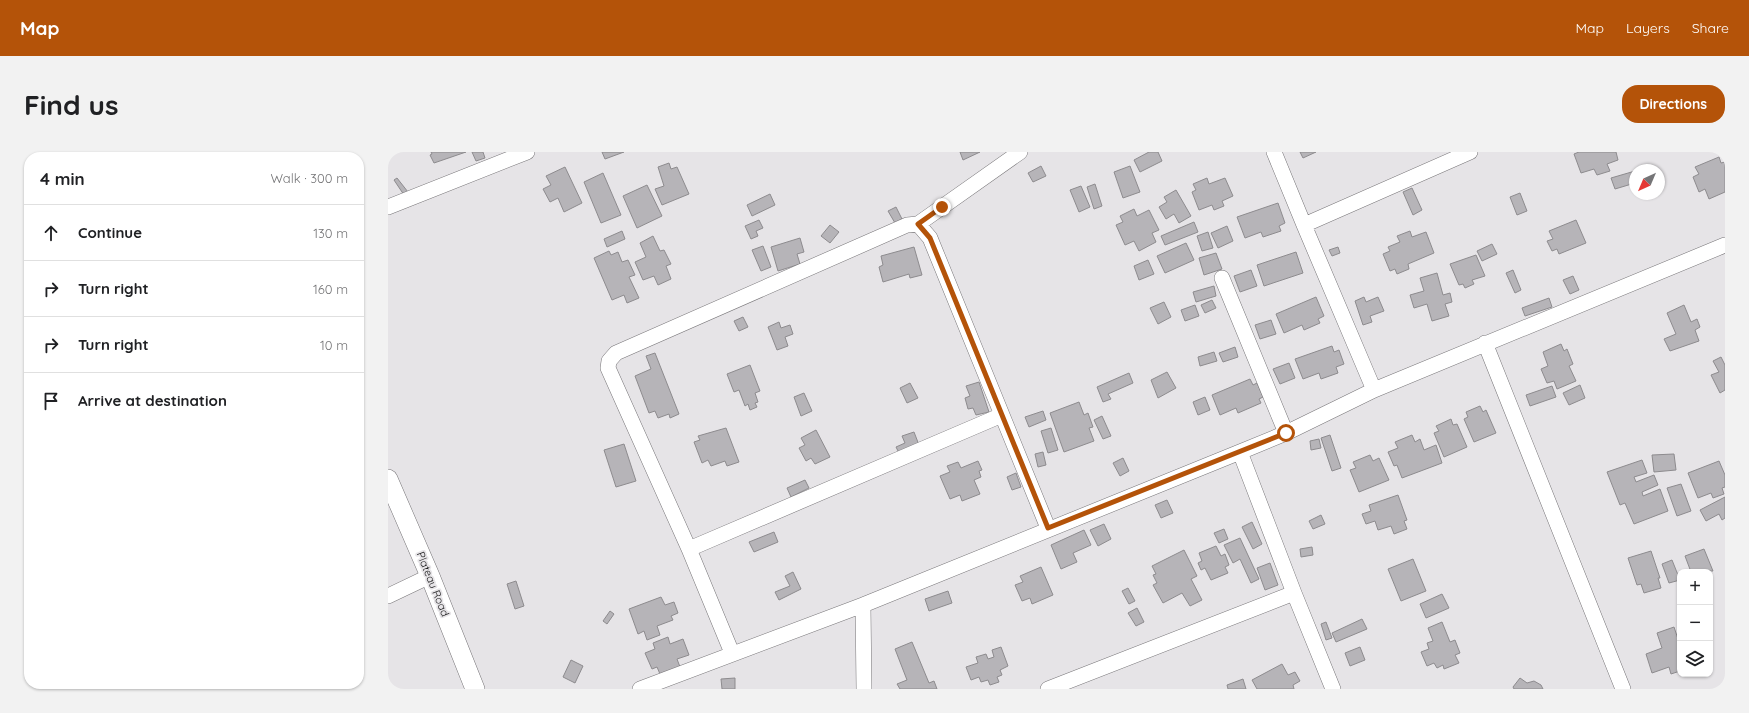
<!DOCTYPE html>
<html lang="en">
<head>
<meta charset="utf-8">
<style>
	body { margin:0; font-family:Quicksand,sans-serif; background:#f2f2f2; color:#202124 }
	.controls { position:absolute; right:12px; bottom:12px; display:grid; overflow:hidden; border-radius:8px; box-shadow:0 1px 3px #0004 }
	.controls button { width:36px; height:36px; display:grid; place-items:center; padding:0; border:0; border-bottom:1px solid #e0e0e0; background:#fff; color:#202124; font:20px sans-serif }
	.compass { position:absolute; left:1241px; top:12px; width:36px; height:36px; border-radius:50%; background:#fff; box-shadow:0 1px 3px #0004; rotate:224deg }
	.stop { position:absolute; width:12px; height:12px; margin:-9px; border:3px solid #b45309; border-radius:50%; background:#fff }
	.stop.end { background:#b45309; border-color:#fff; box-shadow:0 1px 4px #0008 }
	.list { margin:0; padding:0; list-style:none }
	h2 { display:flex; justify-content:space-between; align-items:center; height:52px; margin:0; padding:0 16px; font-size:17px }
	h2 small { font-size:13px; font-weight:400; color:#757577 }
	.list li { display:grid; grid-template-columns:26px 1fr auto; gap:12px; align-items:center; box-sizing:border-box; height:56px; padding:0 16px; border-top:1px solid #e0e0e0 }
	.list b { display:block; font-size:15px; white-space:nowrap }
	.list em { font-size:13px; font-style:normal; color:#757577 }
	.icon { flex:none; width:22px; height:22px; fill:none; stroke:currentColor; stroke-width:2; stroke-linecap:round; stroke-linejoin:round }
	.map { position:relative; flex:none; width:1337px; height:537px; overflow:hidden; border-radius:16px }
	header { display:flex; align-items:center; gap:24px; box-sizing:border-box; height:56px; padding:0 20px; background:#b45309; color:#fff }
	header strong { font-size:19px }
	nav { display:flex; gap:22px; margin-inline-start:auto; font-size:14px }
	.intro { display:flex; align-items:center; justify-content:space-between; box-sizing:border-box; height:96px; padding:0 24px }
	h1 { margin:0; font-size:28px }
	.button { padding:10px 18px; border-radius:16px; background:#b45309; color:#fff; font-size:14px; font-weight:700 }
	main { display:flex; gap:24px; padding:0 24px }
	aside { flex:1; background:#fff; border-radius:16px; box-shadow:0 1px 3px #0004 }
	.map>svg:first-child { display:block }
	.building { fill:#b6b4b8; stroke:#8d8b8e }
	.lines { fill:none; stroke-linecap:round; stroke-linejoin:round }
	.minor-casing { stroke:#787679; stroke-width:16 }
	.tertiary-casing { stroke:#787679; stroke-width:20 }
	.minor { stroke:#fff; stroke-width:15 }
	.tertiary { stroke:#fff; stroke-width:19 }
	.route { stroke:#b45309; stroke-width:5 }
	.labels { text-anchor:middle; stroke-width:3.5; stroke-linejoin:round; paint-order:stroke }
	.street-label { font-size:11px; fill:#1c1c1d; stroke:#e6e4e7 }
</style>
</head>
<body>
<header>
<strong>Map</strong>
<nav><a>Map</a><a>Layers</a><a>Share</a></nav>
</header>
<div class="intro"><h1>Find us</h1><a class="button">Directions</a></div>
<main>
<aside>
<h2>4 min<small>Walk · 300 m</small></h2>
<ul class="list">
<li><svg class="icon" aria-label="ahead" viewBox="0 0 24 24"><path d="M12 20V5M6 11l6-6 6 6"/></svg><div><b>Continue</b></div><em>130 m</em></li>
<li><svg class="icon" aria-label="right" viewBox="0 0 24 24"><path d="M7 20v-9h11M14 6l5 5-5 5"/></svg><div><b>Turn right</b></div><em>160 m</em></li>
<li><svg class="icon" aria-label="right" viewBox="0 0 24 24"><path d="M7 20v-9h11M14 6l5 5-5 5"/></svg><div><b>Turn right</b></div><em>10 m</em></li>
<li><svg class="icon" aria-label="arrive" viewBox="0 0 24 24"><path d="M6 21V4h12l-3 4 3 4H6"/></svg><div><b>Arrive at destination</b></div></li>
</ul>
</aside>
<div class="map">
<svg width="1337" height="537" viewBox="0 0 1337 537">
	<rect width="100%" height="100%" fill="#e6e4e7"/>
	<!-- building -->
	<path class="building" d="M43,0h35l-32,11 -4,-8 2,-1z
		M84,0h11l2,6 -9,3z
		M214,0h22l-19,7z
		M572,0h20l-17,8z
		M761,0h9l4,9 -22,11 -6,-12z
		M912,0h16l-13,6z
		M1191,0h37l2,8 -11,4 3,7 -13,4 -3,-6 -13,4 -7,-19z
		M1331,5l2,6 4,-1v30l-16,7 -4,-10 -6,3 -6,-15 6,-3 -4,-7z
		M281,11l2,6 6,-2 12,27 -27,11 -7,-16 9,-3 -6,-19z
		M653,14l5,10 -13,6 -5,-9z
		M742,14l10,26 -17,6 -9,-26z
		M177,15l17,36 -18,9 -6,-14 -8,4 -7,-13 8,-4 -5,-9z
		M1247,19v12l-20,6 -4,-11z
		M215,21l18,42 -20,8 -17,-41z
		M9,26l11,14 -4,3 -10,-15z
		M819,26l2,6 16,-6 8,18 -11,5 2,5 -10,4 -2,-5 -13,5 -7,-18 4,-2 -3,-6z
		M707,32l7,22 -8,3 -7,-22z
		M259,33l15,31 -25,12 -14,-32z
		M693,34l9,21 -11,5 -9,-22z
		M1024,36l10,22 -9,5 -10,-23z
		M788,38l15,26 -12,7 -5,-9 -8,5 -7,-12 8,-5 -3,-5z
		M1132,41l7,18 -10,4 -7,-18z
		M382,42l5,11 -23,11 -5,-11z
		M890,51l7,20 -6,3 2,5 -18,6 -2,-5 -16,6 -8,-21z
		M508,55l6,12 -7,4 -7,-12z
		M746,57l3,7 12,-6 10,20 -7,3 4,9 -17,9 -5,-10 -9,4 -9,-20 7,-3 -3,-6z
		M371,68l4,8 -7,3 2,5 -7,3 -6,-13z
		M1188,68l10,23 -27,11 -2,-5 -5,2 -5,-10 6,-2 -4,-8z
		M806,70l4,10 -33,13 -4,-9z
		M442,73l9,7 -9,11 -9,-7z
		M839,74l6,15 -15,7 -7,-15z
		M234,79l3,8 -18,8 -3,-8z
		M1022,79l2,6 14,-5 8,21 -26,11 1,5 -12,5 -2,-5 -5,2 -7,-17 7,-3 -2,-4 12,-5 -3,-6z
		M820,80l5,16 -11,3 -5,-15z
		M265,84l7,15 4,-1 7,14 -5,2 5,13 -13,6 -4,-9 -11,4 -8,-18 11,-5 -6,-14z
		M412,86l4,14 -7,2 3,10 -22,7 -7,-24z
		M798,91l8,17 -29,13 -8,-17z
		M1104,92l5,10 -15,7 -5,-10z
		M375,94l8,21 -10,4 -9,-21z
		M526,95l8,28 -12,3 -1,-4 -26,8 -4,-15 4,-2 -2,-9z
		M950,95l2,6 -8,3 -3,-6z
		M221,99l2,4 7,-3 4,10 6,-2 7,15 -6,2 10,21 -12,5 -3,-8 -12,5 -18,-42z
		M908,100l7,21 -39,13 -7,-21z
		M828,101l6,16 -18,6 -5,-17z
		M1088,103l9,21 -13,4 2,4 -9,4 -2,-4 -4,1 -9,-21z
		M760,108l6,14 -15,6 -5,-14z
		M863,118l6,16 -17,6 -6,-16z
		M1125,118l8,20 -6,3 -9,-20z
		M1049,121l6,22 7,-2 2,9 -7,2 4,12 -17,5 -5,-17 -13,4 -4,-13 14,-4 -4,-13z
		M1185,124l6,14 -9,4 -7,-14z
		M826,134l2,10 -20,6 -3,-10z
		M928,145l8,19 -6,3 2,4 -16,7 -2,-5 -18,8 -8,-19z
		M976,145l2,5 12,-5 6,14 -14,5 2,6 -9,3 -8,-24z
		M1161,146l3,9 -27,9 -3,-8z
		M824,148l4,8 -11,5 -4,-8z
		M776,150l7,15 -13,7 -8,-16z
		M807,153l4,11 -14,5 -4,-11z
		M1296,153l7,17 6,-3 3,8 -5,3 4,11 -29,10 -6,-12 12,-5 -9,-21z
		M355,165l5,10 -9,4 -5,-10z
		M883,168l5,14 -16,5 -5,-14z
		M391,170l2,6 9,-3 3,9 -8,3 3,9 -11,4 -9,-23z
		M1173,192l3,7 3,-2 6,15 -4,2 7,15 -19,8 -3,-8 -7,2 -6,-14 7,-3 -5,-14z
		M944,194l2,6 5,-2 5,14 -8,3 2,6 -17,6 -2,-6 -16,6 -8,-20z
		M847,195l3,10 -15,5 -4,-9z
		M826,200l3,9 -17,5 -2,-9z
		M267,201l24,61 -9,4 -1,-4 -11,4 -3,-7 -6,2 -14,-37 16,-7 -5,-13z
		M1333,205l4,8v25l-5,3 -9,-18 8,-3 -6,-11z
		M901,211l6,15 -15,6 -7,-15z
		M362,213l10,26 -5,2 3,9 -3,1 2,4 -7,3 -2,-6 -3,2 -6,-16 -5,2 -7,-18z
		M779,220l9,16 -18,10 -7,-18z
		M741,221l4,10 -25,11 3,5 -8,3 -6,-15z
		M862,227l3,6 4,-2 6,14 -4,2 2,4 -23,10 -2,-5 -16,7 -8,-20z
		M591,230l10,30 -13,3 -3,-7 -5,1 -3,-11 5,-2 -4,-10z
		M522,231l8,15 -11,5 -7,-15z
		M1192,233l5,13 -16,7 -6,-12z
		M1164,234l4,11 -26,9 -4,-11z
		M416,241l8,18 -11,5 -7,-19z
		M817,245l5,13 -12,5 -5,-13z
		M691,250l5,13 4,-2 5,14 -4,1 5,13 -30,11 -14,-39z
		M1092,254l3,6 3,-2 10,23 -22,9 -10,-23 4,-2 -2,-5z
		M655,259l3,9 -17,7 -4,-10z
		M714,264l9,20 -8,3 -9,-19z
		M1063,267l2,6 4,-1 10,23 -23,10 -10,-24 5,-2 -3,-5z
		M338,276l13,34 -12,4 -2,-5 -14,5 -3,-6 -6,3 -8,-21 6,-2 -2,-4z
		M663,276l7,22 -10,3 -7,-22z
		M428,278l14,27 -15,7 -4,-6 -5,3 -7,-13 6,-3 -4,-7z
		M526,280l5,13 -20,8 -3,-6 9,-4 -3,-7z
		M942,283l11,33 -9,3 -11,-33z
		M1024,283l3,7 5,-3 4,11 12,-5 6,18 -40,15 -5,-13 -3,1 -6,-14 10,-4 -3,-6z
		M931,287l2,9 -10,2 -1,-9z
		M236,292l12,37 -20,6 -12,-37z
		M655,300l3,13 -8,2 -3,-13z
		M1286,302l2,16 -22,2 -2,-17z
		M982,303l3,6 6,-3 10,22 -30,12 -9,-22 6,-2 -3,-6z
		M735,306l6,13 -9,5 -7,-13z
		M1254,308l5,13 -13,4 2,5 18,-7 4,10 -16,7 1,4 17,-7 8,22 -34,13 -9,-21 -5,2 -13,-33z
		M590,309l4,9 -3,1 2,6 -7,3 6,14 -18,7 -2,-6 -10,4 -10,-23 10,-4 -3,-6 11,-4 3,6z
		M1331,309l6,14v12l-3,1 2,6 -11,4 -2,-5 -13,5 -10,-25z
		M628,321l5,14 -9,3 -5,-13z
		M417,328l4,8 -18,9 -4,-9z
		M1293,332l10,27 -14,5 -10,-28z
		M1010,343l9,25 -3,1 3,8 -13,5 -3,-8 -13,4 -3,-9 -9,3 -4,-10 9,-3 -2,-6z
		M1337,345v21l-3,2 -3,-6 -13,7 -6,-11z
		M779,348l6,13 -12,5 -6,-13z
		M933,363l4,9 -12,5 -4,-8z
		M864,370l10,22 -9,5 -11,-22z
		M716,372l7,15 -13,7 -8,-16z
		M836,377l4,10 -9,4 -5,-10z
		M696,378l7,15 -18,8 4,9 -16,7 -10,-24z
		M386,380l4,10 -24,10 -5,-10z
		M852,386l19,41 -8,4 -11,-24 -7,4 -9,-18z
		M828,394l5,10 4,-2 4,11 -4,2 3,6 -17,7 -6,-12 -4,2 -3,-7 4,-2 -3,-8z
		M924,395l1,8 -12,2 -1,-8z
		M1316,397l9,22 -22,1 -6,-16z
		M796,398l13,26 -6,3 11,21 -12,6 -8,-13 -19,10 -10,-18 4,-2 -4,-8 3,-1 -4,-8z
		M1263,399l9,27h-2l3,10 -17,5 -3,-9 -4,1 -9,-27z
		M1025,407l13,32 -25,10 -13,-32z
		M1284,408l8,20 -11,3 -7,-19z
		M882,411l8,22 -13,5 -8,-22z
		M653,415l12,28 -21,9 -2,-6 -8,3 -7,-16 8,-3 -3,-6z
		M405,420l8,17 -22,11 -4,-8 15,-6 -5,-10z
		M128,429l8,25 -9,3 -8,-25z
		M740,436l7,13 -6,3 -7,-13z
		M560,439l4,12 -23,8 -4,-12z
		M1054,442l7,14 -23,10 -6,-14z
		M273,445l4,8 9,-3 4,11 -7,3 2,4 -16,6 3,9 -13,5 -3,-9 -6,3 -9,-25z
		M749,456l7,14 -8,4 -8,-13z
		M222,459l4,3 -7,10 -4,-3z
		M974,467l5,10 -31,13 -4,-9z
		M938,470l6,16 -6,2 -5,-16z
		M1054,470l8,20 5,-2 5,13 -5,2 4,8 -15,6 -1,-4 -6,3 -3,-5 -7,3 -6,-14 8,-3 -2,-6 6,-2 -5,-13z
		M1286,475l6,18v26l-9,3 -2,-7 -17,6 -6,-19 16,-6 -5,-15z
		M280,485l2,7 13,-5 6,16 -12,4 3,8 -20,7 -3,-7 -5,2 -7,-16 10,-4 -2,-6z
		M524,490l17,41 5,-2 3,8h-37l-3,-5 10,-4 -12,-31z
		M613,495l7,19 -8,4 2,5 -5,2 2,5 -9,3 -2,-5 -7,2 -2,-5 -8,3 -5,-13 12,-4 -2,-6 10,-3 2,5 6,-2 -2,-7z
		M972,495l5,13 -15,6 -5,-13z
		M183,508l12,6 -8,17 -12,-6z
		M894,512l6,11 7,-3 5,9 -7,4 1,4h-37l-5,-9z
		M347,526v11h-13l-1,-10z
		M1132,526l7,5 7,-2 7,4 2,4h-29l-1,-2z
		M855,527l3,10h-18l-1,-4z"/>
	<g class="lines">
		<defs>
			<path id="minor" d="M886,0l30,73 70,165
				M0,55l139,-55
				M530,72l102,-72
				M916,73l166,-73
				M834,126l64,155
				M1097,191l138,346
				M852,300l54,141 39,96
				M301,397l313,-134
				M0,444l42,-20
				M475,453l1,84
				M344,501l-43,-104 -81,-181 1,-7 7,-8 291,-128 11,-1 12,14 118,290
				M252,537l223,-84 377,-153 46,-19 88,-43 351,-145
				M660,537l246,-96"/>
			<path id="tertiary" d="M0,327l42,97 45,113"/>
		</defs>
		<!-- minor casing -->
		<use href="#minor" class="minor-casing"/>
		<!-- tertiary casing -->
		<use href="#tertiary" class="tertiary-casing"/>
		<!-- minor -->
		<use href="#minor" class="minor"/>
		<!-- tertiary -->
		<use href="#tertiary" class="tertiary"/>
	</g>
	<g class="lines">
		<!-- route -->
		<path class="route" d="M554,55l-24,17 12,14 118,290 238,-95"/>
	</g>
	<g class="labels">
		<!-- street labels -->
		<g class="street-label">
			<text transform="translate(45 432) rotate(68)" y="4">Plateau Road</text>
		</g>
	</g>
</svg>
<div class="controls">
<button>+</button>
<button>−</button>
<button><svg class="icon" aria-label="layers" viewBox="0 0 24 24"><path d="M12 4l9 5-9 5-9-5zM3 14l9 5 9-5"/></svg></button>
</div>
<svg class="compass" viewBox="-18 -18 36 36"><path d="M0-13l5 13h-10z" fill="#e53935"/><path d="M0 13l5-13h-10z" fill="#757577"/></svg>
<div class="stop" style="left:898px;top:281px"></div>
<div class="stop end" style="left:554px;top:55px"></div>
</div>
</main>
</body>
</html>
